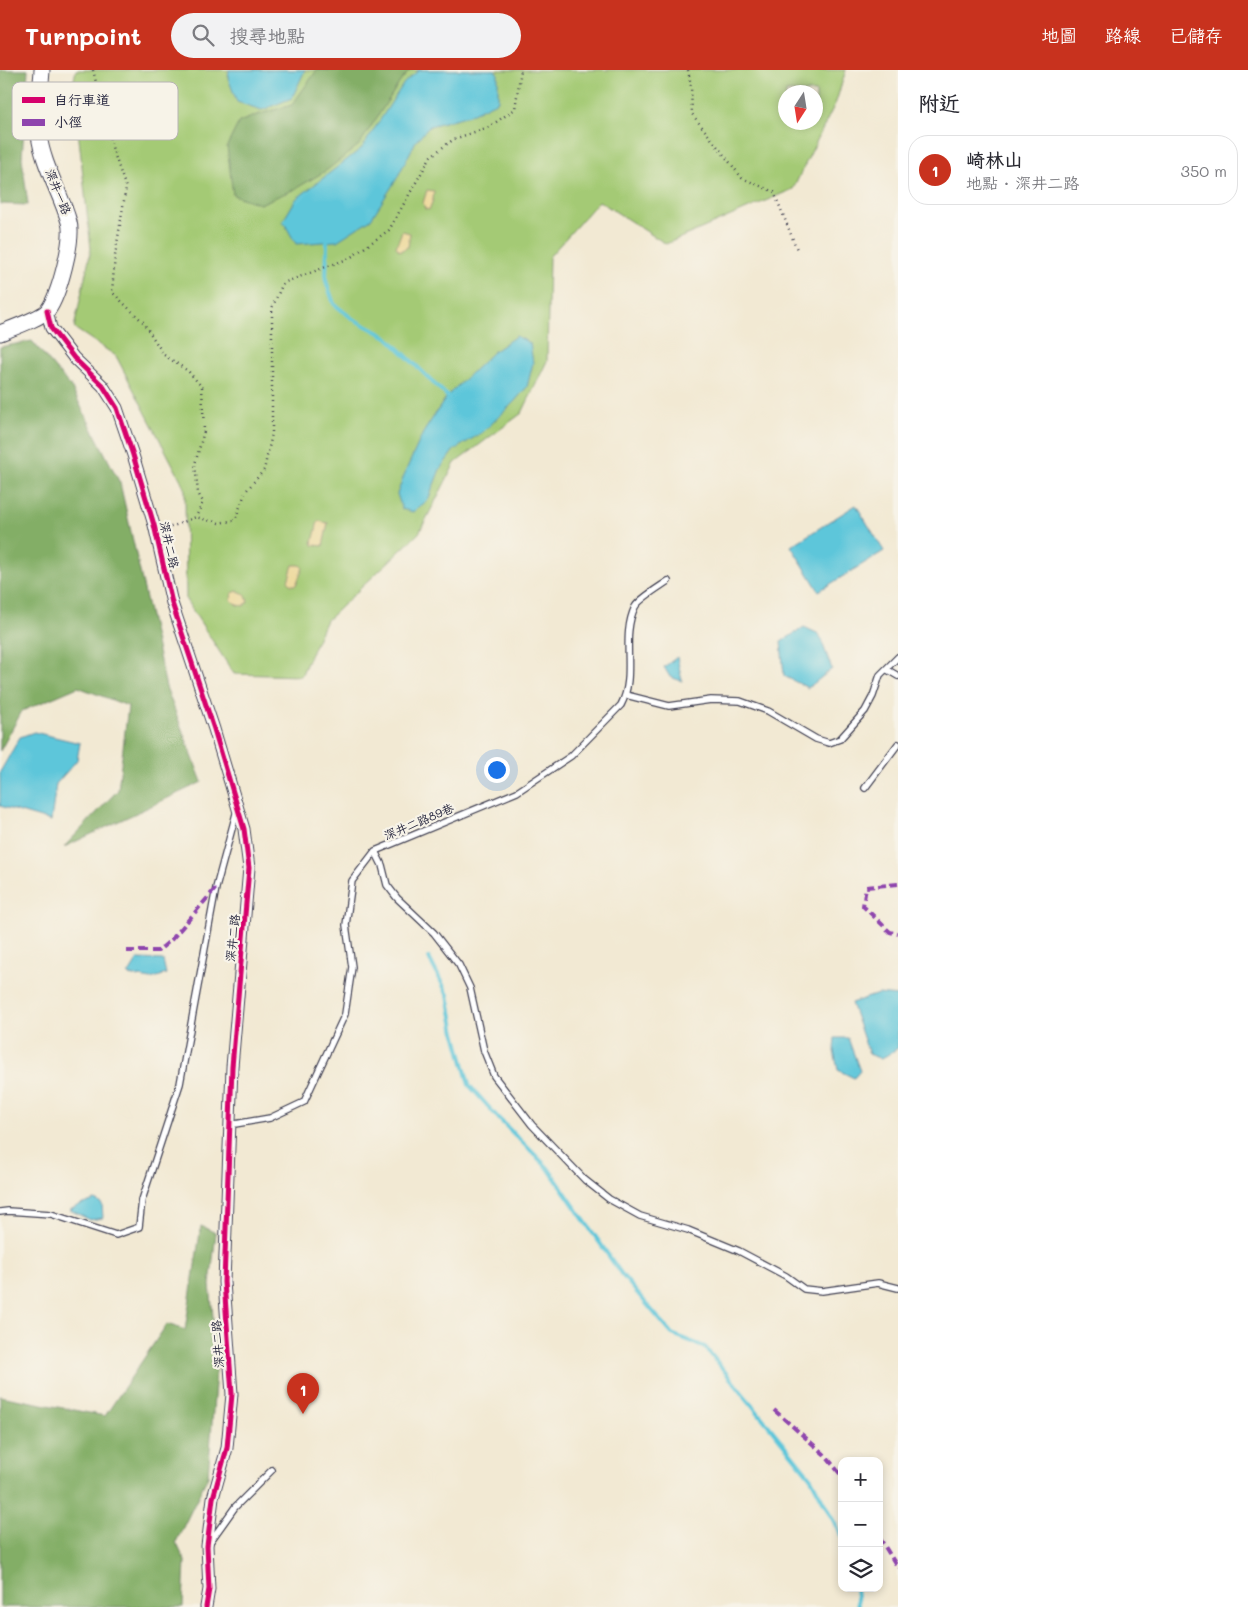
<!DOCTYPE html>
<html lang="zh-TW">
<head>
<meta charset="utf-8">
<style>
	body { margin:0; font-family:Mali,"LXGW WenKai TC",sans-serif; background:#f2f2f3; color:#2b2b33 }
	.controls { position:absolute; right:15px; bottom:15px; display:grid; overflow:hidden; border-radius:10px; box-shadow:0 2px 8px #0003 }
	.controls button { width:45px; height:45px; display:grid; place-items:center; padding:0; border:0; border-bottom:1px solid #e1e1e2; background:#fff; color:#2b2b33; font:25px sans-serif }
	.compass { position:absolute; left:778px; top:15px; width:45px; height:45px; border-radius:50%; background:#fff; box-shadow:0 2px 8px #0003; rotate:192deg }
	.you { position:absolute; left:496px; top:699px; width:18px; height:18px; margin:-12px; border:4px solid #fff; border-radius:50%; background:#1a73e8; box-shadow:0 0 0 8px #1a73e833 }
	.badge { display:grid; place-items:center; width:32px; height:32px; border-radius:50%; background:#c8321e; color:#fff; font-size:16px; font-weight:700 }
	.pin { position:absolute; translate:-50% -41px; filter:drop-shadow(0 1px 2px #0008) }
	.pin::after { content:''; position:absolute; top:26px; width:18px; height:15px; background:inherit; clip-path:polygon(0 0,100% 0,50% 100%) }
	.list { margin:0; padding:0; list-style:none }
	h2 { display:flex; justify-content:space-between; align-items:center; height:65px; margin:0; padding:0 20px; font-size:21px }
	h2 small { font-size:16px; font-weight:400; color:#7c7c81 }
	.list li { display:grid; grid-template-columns:32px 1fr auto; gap:15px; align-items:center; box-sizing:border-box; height:70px; margin:0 10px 10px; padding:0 10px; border:1px solid #e1e1e2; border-radius:20px }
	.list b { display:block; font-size:19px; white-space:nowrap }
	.list p { margin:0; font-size:16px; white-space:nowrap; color:#7c7c81 }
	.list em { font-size:16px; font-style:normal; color:#7c7c81 }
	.icon { flex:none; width:28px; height:28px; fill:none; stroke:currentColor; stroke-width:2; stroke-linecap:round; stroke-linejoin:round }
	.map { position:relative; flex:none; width:898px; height:1537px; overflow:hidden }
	header { display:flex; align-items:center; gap:30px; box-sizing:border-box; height:70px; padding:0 25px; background:#c8321e; color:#fff }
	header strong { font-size:24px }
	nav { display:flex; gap:28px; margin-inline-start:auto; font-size:18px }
	.search { width:350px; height:45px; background:#f2f2f3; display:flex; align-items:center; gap:12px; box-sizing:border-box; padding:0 18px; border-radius:28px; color:#7c7c81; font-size:19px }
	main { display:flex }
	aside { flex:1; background:#fff }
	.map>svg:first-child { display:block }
	.green { fill:#a4ca74; stroke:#637658; fill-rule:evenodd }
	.forest { fill:#83ae66; stroke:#526850 }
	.sand { fill:#eeda9e; stroke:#887e6c }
	.water { fill:#5dc6da; stroke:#40748a }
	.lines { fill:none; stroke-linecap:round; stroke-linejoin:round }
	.stream { stroke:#5dc6da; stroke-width:4 }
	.service-casing { stroke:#414052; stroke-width:8 }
	.minor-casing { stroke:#414052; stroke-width:13 }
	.tertiary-casing { stroke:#414052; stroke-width:17 }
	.path { stroke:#414052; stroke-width:2.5; stroke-dasharray:1 4; stroke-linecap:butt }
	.service { stroke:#fff; stroke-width:5.5 }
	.minor { stroke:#fff; stroke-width:11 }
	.tertiary { stroke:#fff; stroke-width:15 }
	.quiet { stroke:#8e44ad; stroke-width:4; stroke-dasharray:8 4; stroke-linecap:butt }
	.cycleway-casing { stroke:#f7f3e8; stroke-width:8 }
	.cycleway { stroke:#d6006c; stroke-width:5 }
	.labels { text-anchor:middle; stroke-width:4.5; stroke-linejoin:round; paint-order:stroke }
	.street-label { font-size:12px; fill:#22223b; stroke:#f7f3e8 }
	.key { fill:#f7f3e8; stroke:#b7b4b4; stroke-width:1 }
	.key-label { font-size:14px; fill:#22223b }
</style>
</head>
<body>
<header>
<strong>Turnpoint</strong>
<div class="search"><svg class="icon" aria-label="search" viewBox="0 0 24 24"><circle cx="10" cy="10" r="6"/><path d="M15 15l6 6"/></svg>搜尋地點</div>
<nav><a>地圖</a><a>路線</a><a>已儲存</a></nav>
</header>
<main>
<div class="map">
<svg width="898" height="1537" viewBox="0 0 898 1537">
	<rect width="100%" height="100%" fill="#f7f3e8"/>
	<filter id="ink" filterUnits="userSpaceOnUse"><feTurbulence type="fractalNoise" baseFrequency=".02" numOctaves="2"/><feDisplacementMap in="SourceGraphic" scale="10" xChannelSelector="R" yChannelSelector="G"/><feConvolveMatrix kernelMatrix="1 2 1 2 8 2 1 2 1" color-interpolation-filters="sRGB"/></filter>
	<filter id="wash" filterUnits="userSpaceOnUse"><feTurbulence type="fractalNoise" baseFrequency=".0096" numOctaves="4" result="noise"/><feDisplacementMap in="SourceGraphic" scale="20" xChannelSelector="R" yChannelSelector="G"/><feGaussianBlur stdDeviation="1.12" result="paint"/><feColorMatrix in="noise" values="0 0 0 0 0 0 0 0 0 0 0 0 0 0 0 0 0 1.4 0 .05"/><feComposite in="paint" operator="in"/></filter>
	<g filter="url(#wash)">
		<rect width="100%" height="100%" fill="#f2e9d3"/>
		<!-- green -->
		<path class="green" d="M76,0h770l-10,32 -43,87 -127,55 -67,-43 -50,56 -2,104 -25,52 -67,50 -36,70 -94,89 -24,54 -67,-2 -48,-74 -1,-112 -69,-132 -42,-28 17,-79 -18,-165zM786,22h30v30h-30z"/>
		<!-- forest -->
		<path class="forest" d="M0,0h28l-6,88 6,47 -28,-1z
			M317,0h93l-10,12 -41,63 -32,25 -32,19 -35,15 -27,-9 -6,-49 12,-24 21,-8 32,-9z
			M32,271l39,46 49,96 46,204 36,95 -138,65 54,-57 10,-84 -50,-19 -56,24 -22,40v-404z
			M201,1156l15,7 -6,52 7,73 -9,118 -32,66 9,19 -2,46h-183v-211l105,20 62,-92 18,6z"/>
		<!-- sand -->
		<path class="sand" d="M427,120l7,1 -1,9 -4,10 -4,-1 -2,-6z
			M402,161l8,2 -2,14 -8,4 -4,-4z
			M318,451l10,2 -5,23 -10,-1 -1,-5 2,-2z
			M293,495h7l3,3 -7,17h-5l-3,-4z
			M238,521l7,3 3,7 -4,5 -7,-1 -6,-5 1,-7z"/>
		<!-- water -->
		<path class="water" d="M229,0h76l-13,28 -30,12 -25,-8 -9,-24z
			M419,0h76l3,4v27l-29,14 -39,11 -14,15 -20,39 -25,39 -34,22 -41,3 -13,-23 13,-22 66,-51 42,-65z
			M516,266l14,7 3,20 -6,24 -13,15 -31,30 -29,18 -14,19 -12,31 -15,12 -11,-3 -5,-15 10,-26 16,-35 24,-37 46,-44z
			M856,435l28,46 -65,40 -28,-45z
			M804,557l15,7 13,35 -24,19 -24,-12 -3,-34z
			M677,587l5,24 -12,-4 -6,-10z
			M34,662l46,11 -3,17 -21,24 -5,37 -51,-15v-34l20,-35z
			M138,889l25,1 3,14 -15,5 -23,-4z
			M878,924l20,2v52l-17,11 -12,-5 -18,-51z
			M835,968h13l12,33 -6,7 -16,-8 -4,-19z
			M95,1130l7,4 1,14 -13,2 -20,-10 7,-4z"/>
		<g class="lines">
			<!-- stream -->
			<path class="stream" d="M327,172l-1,39 8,23 19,15 34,18 60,59
				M429,888l19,37 7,38 14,52 31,35 48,48 74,107 50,59 33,13 106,131 31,59
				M856,1518l2,19"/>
		</g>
	</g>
	<g filter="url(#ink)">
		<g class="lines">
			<defs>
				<path id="service" d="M886,599l12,-12
					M626,625l43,11 42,-6 29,1 28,10 48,28 13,4 11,-4 25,-28 8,-15 7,-21 6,-6 12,7
					M865,718l33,-44
					M375,781l7,14 5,20 10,13 37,35 25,32 11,23 14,63 10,25 38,49 53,55 24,19 31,17 48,14 51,21 47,25 18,13 18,2 56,-8 20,5
					M229,1055l41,-7 34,-16 41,-88 7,-47 -6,-42 6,-44 23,-30 142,-59 54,-36 50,-51c16,-30 -1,-67 14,-98 4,-8 26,-21 33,-26
					M0,1142l8,-1 43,3 65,21 23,-8 3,-27 38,-116 36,-196 21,-78
					M210,1472l25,-35 37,-37"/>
				<path id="minor" d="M47,241l4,17 23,30 29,28 14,22 16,47 21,70 18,78 42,126 30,100 5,39 -17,199 -8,215 8,112 -5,54 -14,50 -6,48 2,43 -3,18"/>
				<path id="tertiary" d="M0,263c10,-4 43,-16 48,-23 11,-15 26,-71 21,-88 -8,-29 -26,-56 -30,-87 -3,-18 2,-46 3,-65"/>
			</defs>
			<!-- service casing -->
			<use href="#service" class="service-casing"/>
			<!-- minor casing -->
			<use href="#minor" class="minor-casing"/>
			<!-- tertiary casing -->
			<use href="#tertiary" class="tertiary-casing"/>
			<!-- path -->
			<path class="path" d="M93,0l19,77 14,41 -11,68 -3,36 31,30 21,33 24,16 14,16 2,44 -9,33 3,29 5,9 -7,15
				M688,0l3,16 1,28 50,64 32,14 24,60
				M166,459l30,-12 23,6 16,-3 11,-29 18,-21 8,-36v-126l11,-25 67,-25 39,-28 42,-74 23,-17 35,-12 26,-18 6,-39"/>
			<!-- service -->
			<use href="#service" class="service"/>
			<!-- minor -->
			<use href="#minor" class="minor"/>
			<!-- tertiary -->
			<use href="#tertiary" class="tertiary"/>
			<!-- quiet -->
			<path class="quiet" d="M898,814l-32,3 -3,19 27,26 8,2
				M127,881h31l14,-12 44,-51
				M774,1340l50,44 18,22
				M879,1467l19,31"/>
			<defs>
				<path id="cycleway" d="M47,241l4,17 23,30 29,28 14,22 16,47 21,70 18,78 42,126 30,100 5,39 -17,199 -8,215 8,112 -5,54 -14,50 -6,48 2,43 -3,18"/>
			</defs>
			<!-- cycleway casing -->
			<use href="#cycleway" class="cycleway-casing"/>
			<!-- cycleway -->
			<use href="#cycleway" class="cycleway"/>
		</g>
	</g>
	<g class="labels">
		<!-- street labels -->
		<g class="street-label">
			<text transform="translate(58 122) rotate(68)" y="4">深井一路</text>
			<text transform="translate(169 475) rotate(77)" y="4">深井二路</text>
			<text transform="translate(419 752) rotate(-23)" y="4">深井二路89巷</text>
			<text transform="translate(233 868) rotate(-84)" y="4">深井二路</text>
			<text transform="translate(218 1274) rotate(-94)" y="4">深井二路</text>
		</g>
	</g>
	<!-- legend -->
	<rect x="12" y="12" width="166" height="58" rx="8" class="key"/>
	<rect x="22" y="27" width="23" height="6" fill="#d6006c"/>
	<rect x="22" y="49" width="23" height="7" fill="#8e44ad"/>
	<g class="key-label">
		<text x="54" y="35">自行車道</text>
		<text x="54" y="57">小徑</text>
	</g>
</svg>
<div class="controls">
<button>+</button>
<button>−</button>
<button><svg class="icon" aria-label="layers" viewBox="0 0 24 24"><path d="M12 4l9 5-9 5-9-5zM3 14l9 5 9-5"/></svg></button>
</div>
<svg class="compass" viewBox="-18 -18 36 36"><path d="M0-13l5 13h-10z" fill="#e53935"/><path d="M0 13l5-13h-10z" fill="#7c7c81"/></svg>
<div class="you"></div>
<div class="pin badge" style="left:303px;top:1344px">1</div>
</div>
<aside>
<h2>附近<small></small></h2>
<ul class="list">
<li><span class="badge">1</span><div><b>崎林山</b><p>地點 · 深井二路</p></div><em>350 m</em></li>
</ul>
</aside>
</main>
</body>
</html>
